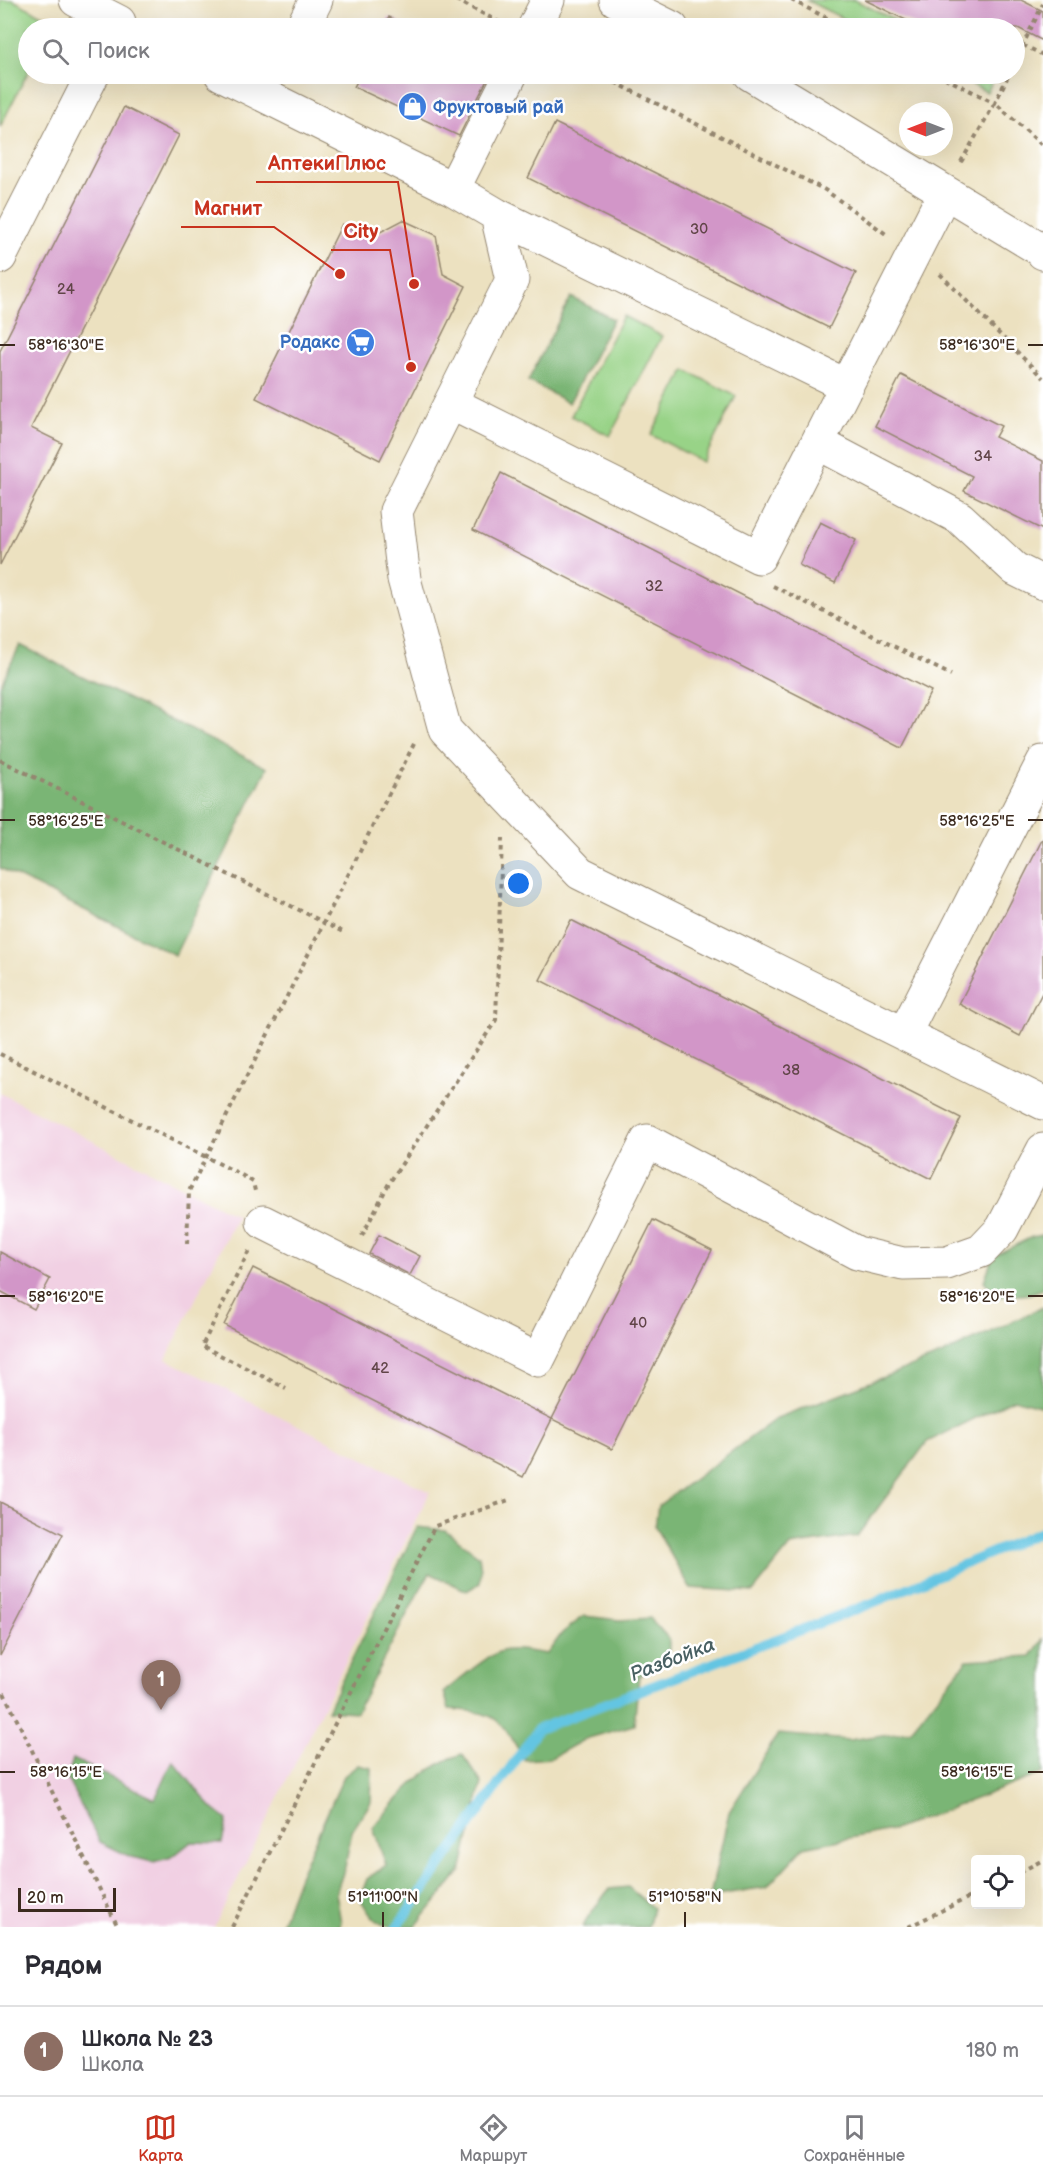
<!DOCTYPE html>
<html lang="ru">
<head>
<meta charset="utf-8">
<style>
	body { margin:0; font-family:"Balsamiq Sans",sans-serif; background:#f7f7f7; color:#2b2b33 }
	.controls { position:absolute; right:18px; bottom:18px; display:grid; overflow:hidden; border-radius:6px; box-shadow:0 6px 24px #0002 }
	.controls button { width:54px; height:54px; display:grid; place-items:center; padding:0; border:0; border-bottom:2px solid #e1e1e2; background:#fff; color:#2b2b33; font:30px sans-serif }
	.compass { position:absolute; left:899px; top:102px; width:54px; height:54px; border-radius:50%; background:#fff; box-shadow:0 6px 24px #0002; rotate:270deg }
	.scale { position:absolute; left:18px; bottom:15px; width:98px; box-sizing:border-box; padding-left:6px; border:3px solid #3b2a1e; border-top:0; font-size:16px; line-height:21px; white-space:nowrap; color:#3b2a1e; -webkit-text-stroke:4px #fff; paint-order:stroke }
	.you { position:absolute; left:519px; top:884px; width:21px; height:21px; margin:-15px; border:4px solid #fff; border-radius:50%; background:#1a73e8; box-shadow:0 0 0 9px #1a73e833 }
	.badge { display:grid; place-items:center; width:39px; height:39px; border-radius:50%; background:#c8321e; color:#fff; font-size:20px; font-weight:700 }
	.pin { position:absolute; translate:-50% -50px; filter:drop-shadow(0 2px 3px #0008) }
	.pin::after { content:''; position:absolute; top:32px; width:21px; height:18px; background:inherit; clip-path:polygon(0 0,100% 0,50% 100%) }
	.list { margin:0; padding:0; list-style:none }
	h2 { display:flex; justify-content:space-between; align-items:center; height:78px; margin:0; padding:0 24px; font-size:26px }
	h2 small { font-size:20px; font-weight:400; color:#7c7c81 }
	.list li { display:grid; grid-template-columns:39px 1fr auto; gap:18px; align-items:center; box-sizing:border-box; height:90px; padding:0 24px; border-top:2px solid #e1e1e2 }
	.list b { display:block; font-size:22px; white-space:nowrap }
	.list p { margin:0; font-size:20px; white-space:nowrap; color:#7c7c81 }
	.list em { font-size:20px; font-style:normal; color:#7c7c81 }
	.icon { flex:none; width:33px; height:33px; fill:none; stroke:currentColor; stroke-width:2; stroke-linecap:round; stroke-linejoin:round }
	.map { position:relative; flex:none; width:1043px; height:1927px; overflow:hidden }
	.search { position:absolute; background:#fff; box-shadow:0 6px 24px #0002; left:18px; right:18px; top:18px; height:66px; display:flex; align-items:center; gap:15px; box-sizing:border-box; padding:0 21px; border-radius:33px; color:#7c7c81; font-size:22px }
	.sheet { height:168px; background:#fff }
	nav { display:flex; justify-content:space-around; align-items:center; box-sizing:border-box; height:84px; border-top:2px solid #e1e1e2; background:#fff; font-size:16px; color:#7c7c81 }
	nav a { display:grid; justify-items:center; gap:3px }
	nav .on { color:#c8321e }
	.map>svg:first-child { display:block }
	.built { fill:#f1d0e3 }
	.green { fill:#98d387; stroke:#6a7e52; stroke-width:1.5 }
	.forest { fill:#7ab574; stroke:#5a7049; stroke-width:1.5 }
	.lines { fill:none; stroke-linecap:round; stroke-linejoin:round }
	.stream { stroke:#64c5e2; stroke-width:10 }
	.building { fill:#d296c8 }
	.minor-casing { stroke:#94866f; stroke-width:35 }
	.path { stroke:#94866f; stroke-width:4; stroke-dasharray:4.5 4.5; stroke-linecap:butt }
	.minor { stroke:#fff; stroke-width:33 }
	.ticks { fill:none; stroke:#3b2a1e; stroke-width:2 }
	.labels { text-anchor:middle; stroke-width:5; stroke-linejoin:round; paint-order:stroke }
	.number-label { font-size:15px; fill:#614548 }
	.shop-label { font-size:18px; font-weight:bold; fill:#366cbe; stroke:#fff; text-anchor:start }
	.water-label { font-size:20px; font-style:italic; fill:#496063; stroke:#fff }
	.ticks-label { font-size:15px; text-anchor:middle; fill:#3b2a1e; stroke:#fff; stroke-width:5; stroke-linejoin:round; paint-order:stroke }
	.leader { fill:none; stroke:#c8321e; stroke-width:2 }
	.callout-dot { fill:#c8321e; stroke:#fff; stroke-width:2 }
	.callout-label { font-size:20px; text-anchor:middle; font-weight:bold; fill:#c8321e; stroke:#fff; stroke-width:5; stroke-linejoin:round; paint-order:stroke }
</style>
</head>
<body>
<div class="map">
<svg width="1043" height="1927" viewBox="0 0 1043 1927">
	<rect width="100%" height="100%" fill="#fff"/>
	<filter id="ink" filterUnits="userSpaceOnUse"><feTurbulence type="fractalNoise" baseFrequency=".0167" numOctaves="2"/><feDisplacementMap in="SourceGraphic" scale="12" xChannelSelector="R" yChannelSelector="G"/><feConvolveMatrix kernelMatrix="1 2 1 2 8 2 1 2 1" color-interpolation-filters="sRGB"/></filter>
	<filter id="wash" filterUnits="userSpaceOnUse"><feTurbulence type="fractalNoise" baseFrequency=".008" numOctaves="4" result="noise"/><feDisplacementMap in="SourceGraphic" scale="24" xChannelSelector="R" yChannelSelector="G"/><feGaussianBlur stdDeviation="1.35" result="paint"/><feColorMatrix in="noise" values="0 0 0 0 0 0 0 0 0 0 0 0 0 0 0 0 0 1.4 0 .05"/><feComposite in="paint" operator="in"/></filter>
	<g filter="url(#wash)">
		<rect width="100%" height="100%" fill="#ece1c0"/>
		<!-- built -->
		<path class="built" d="M0,1093l237,123 -71,143 264,133 -216,435h-214z"/>
		<!-- green -->
		<path class="green" d="M0,0h13l42,22 -4,6h-23v44l-28,55z
			M806,0h49l56,28h-49z
			M951,74h45l-9,18z
			M623,316l39,20 -52,100 -39,-20z
			M685,370l51,26 -33,66 -52,-27z"/>
		<!-- forest -->
		<path class="forest" d="M571,297l42,22 -44,84 -41,-22z
			M20,645l247,123 -92,187 -175,-87v-182z
			M1043,1235v54l-14,5 -30,3 -15,-16 9,-25 39,-19z
			M1043,1307v100l-29,-8 -87,43 -70,94 -67,10 -37,46 -63,-4 -35,-61 3,-21 119,-88 164,-63z
			M417,1527l28,3 34,26 2,14 -1,13 -13,8 -37,-18 -12,20 -62,119 -29,-2z
			M584,1616l36,4 30,-2 19,21v18l-30,19 -5,49 -49,14 -34,19 -26,2c-27,-42 -24,-47 -76,-51l-5,-17c14,-11 39,-34 55,-40 13,-5 34,0 48,2l15,-21z
			M1043,1639v134l-147,56 -92,18 -37,40 -57,9 19,-84 49,-78 71,6 61,-9 57,-71 64,-4z
			M462,1754l20,29 -21,88 -46,56c-34,0 -39,0 -55,-29l7,-19 19,-14 -13,-37c25,-30 50,-62 89,-74z
			M73,1759l82,40 18,-38 39,47 15,12 -5,23 -31,-1 -19,15 -18,5 -23,-5 -31,-15 -33,-63z
			M358,1765l14,3 -1,34 -19,29 -7,36 -9,26 5,30 -2,4h-59l19,-51 45,-100z
			M628,1887l25,21 -5,19h-65l5,-10 21,-28z"/>
		<g class="lines">
			<!-- stream -->
			<path class="stream" d="M397,1927l141,-198 332,-125 173,-73"/>
		</g>
		<g id="blocks">
			<!-- building -->
			<path class="building" d="M865,0h156l22,11v30l-25,-13h-96z
				M389,17l22,11h-27z
				M361,74h129l-31,62 -105,-49z
				M124,107l55,28 -148,293 31,15 -62,122v-214z
				M555,123l301,150 -27,55 -301,-150z
				M403,220l33,15 7,39 23,12 -86,174 -124,-62 86,-174 27,14z
				M901,375l100,51 -6,11 48,24v69l-79,-39 8,-15 -97,-50z
				M501,473l430,218 -29,57 -429,-218z
				M820,522l36,18 -21,43 -36,-18z
				M1043,838v153l-23,45 -61,-32z
				M571,920l390,198 -30,61 -391,-199z
				M653,1220l59,30 -100,199 -60,-30z
				M379,1235l41,21 -10,19 -41,-21z
				M0,1252l50,27 -16,30 -34,-18z
				M253,1268l299,151 -29,58 -299,-152z
				M0,1502l63,32 -63,122z"/>
		</g>
	</g>
	<g filter="url(#ink)">
		<use href="#blocks" fill-opacity="0" stroke="#94866f" stroke-width="1.5"/>
		<g class="lines">
			<defs>
				<path id="minor" d="M76,0l43,22
					M616,0l56,28
					M302,28l14,-28
					M534,28l14,-28
					M221,74l232,115 58,-115
					M750,74l291,176 2,3
					M453,189l44,26 350,171
					M497,215l15,65 -116,231 8,68 41,151 135,143 463,230
					M0,257l93,-183
					M451,403l308,154 186,-365
					M818,443l142,75 55,51 28,14
					M904,1034l139,-272
					M263,1222l275,138 109,-219 210,112 46,11 44,-1 34,-12 21,-22 41,-79"/>
			</defs>
			<!-- minor casing -->
			<use href="#minor" class="minor-casing"/>
			<!-- path -->
			<path class="path" d="M456,0l47,24
				M791,0l56,28
				M1023,45l20,10
				M1014,63l29,-59
				M599,74l226,116 61,44
				M937,74l58,29 14,-29
				M961,162l34,-59 48,43
				M940,274l103,104
				M773,586l178,89
				M0,760l343,172
				M0,1054l238,119 15,9 2,9
				M362,1236l26,-51 108,-165 6,-182
				M187,1244l2,-53 226,-449
				M249,1251l-47,95 84,42
				M4,1693l114,234
				M1020,1872l23,-12
				M232,1927l203,-401 74,-26
				M908,1927l68,-33"/>
			<!-- minor -->
			<use href="#minor" class="minor"/>
		</g>
	</g>
	<!-- ticks -->
	<path class="ticks" d="M0,345h15M1028,345h15M0,820h15M1028,820h15M0,1296h15M1028,1296h15M0,1772h15M1028,1772h15M383,1912v15M685,1912v15"/>
	<!-- icons -->
	<defs>
		<symbol id="shop-disc" viewBox="-11 -11 22 22"><circle r="9.5" fill="#3f7fe0" stroke="#fff"/><path d="M-5-2.5h2.3a2.7 3.5 0 0 1 5.4 0H5L5.5 6h-11ZM-1.5-2.5h3a1.5 2.3 0 0 0-3 0Z" fill="#fff"/></symbol>
		<symbol id="supermarket-disc" viewBox="-11 -11 22 22"><circle r="9.5" fill="#3f7fe0" stroke="#fff"/><path d="M-6-5.5h2.5l.6 2H6L4.5 2H-2.5L-4.4-4H-6ZM-1.5 3.2a1.3 1.3 0 1 0 .1 0ZM3 3.2a1.3 1.3 0 1 0 .1 0Z" fill="#fff"/></symbol>
	</defs>
	<g fill-rule="evenodd">
		<use href="#shop-disc" x="396" y="90" width="33" height="33"/>
		<use href="#supermarket-disc" x="344" y="326" width="33" height="33"/>
	</g>
	<g class="labels">
		<!-- number labels -->
		<g class="number-label">
			<text x="699" y="234">30</text>
			<text x="66" y="294">24</text>
			<text x="983" y="461">34</text>
			<text x="654" y="591">32</text>
			<text x="791" y="1075">38</text>
			<text x="638" y="1328">40</text>
			<text x="380" y="1373">42</text>
		</g>
		<!-- shop labels -->
		<g class="shop-label">
			<text x="433" y="113">Фруктовый рай</text>
			<text x="340" y="348" text-anchor="end">Родакс</text>
		</g>
		<!-- water labels -->
		<g class="water-label">
			<text transform="translate(672 1659) rotate(-21)" y="7">Разбойка</text>
		</g>
	</g>
	<g class="ticks-label">
		<text x="977" y="350">58°16'30"E</text>
		<text x="66" y="350">58°16'30"E</text>
		<text x="977" y="826">58°16'25"E</text>
		<text x="66" y="826">58°16'25"E</text>
		<text x="977" y="1302">58°16'20"E</text>
		<text x="66" y="1302">58°16'20"E</text>
		<text x="66" y="1777">58°16'15"E</text>
		<text x="977" y="1777">58°16'15"E</text>
		<text x="383" y="1902">51°11'00"N</text>
		<text x="685" y="1902">51°10'58"N</text>
	</g>
	<!-- callouts -->
	<path class="leader" d="M414 284L398 182H256M340 274L274 227H181M411 367L390 250H331"/>
	<g class="callout-dot">
		<circle cx="414" cy="284" r="6"/>
		<circle cx="340" cy="274" r="6"/>
		<circle cx="411" cy="367" r="6"/>
	</g>
	<g class="callout-label">
		<text x="327" y="170">АптекиПлюс</text>
		<text x="228" y="215">Магнит</text>
		<text x="361" y="238">City</text>
	</g>
</svg>
<div class="controls">
<button><svg class="icon" aria-label="locate" viewBox="0 0 24 24"><circle cx="12" cy="12" r="6"/><path d="M12 2v4M12 18v4M2 12h4M18 12h4"/></svg></button>
</div>
<svg class="compass" viewBox="-18 -18 36 36"><path d="M0-13l5 13h-10z" fill="#e53935"/><path d="M0 13l5-13h-10z" fill="#7c7c81"/></svg>
<div class="scale">20 m</div>
<div class="you"></div>
<div class="pin badge" style="left:161px;top:1710px;background:#8d6e63">1</div>
<div class="search"><svg class="icon" aria-label="search" viewBox="0 0 24 24"><circle cx="10" cy="10" r="6"/><path d="M15 15l6 6"/></svg>Поиск</div>
</div>
<section class="sheet">
<h2>Рядом<small></small></h2>
<ul class="list">
<li><span class="badge" style="background:#8d6e63">1</span><div><b>Школа № 23</b><p>Школа</p></div><em>180 m</em></li>
</ul>
</section>
<nav>
<a class="on"><svg class="icon" aria-label="map" viewBox="0 0 24 24"><path d="M3 6l6-2 6 2 6-2v14l-6 2-6-2-6 2zM9 4v14M15 6v14"/></svg>Карта</a>
<a><svg class="icon" aria-label="directions" viewBox="0 0 24 24"><path d="M12 3l9 9-9 9-9-9zM9 14v-3h6M13 9l2 2-2 2"/></svg>Маршрут</a>
<a><svg class="icon" aria-label="saved" viewBox="0 0 24 24"><path d="M7 4h10v16l-5-4-5 4z"/></svg>Сохранённые</a>
</nav>
</body>
</html>
